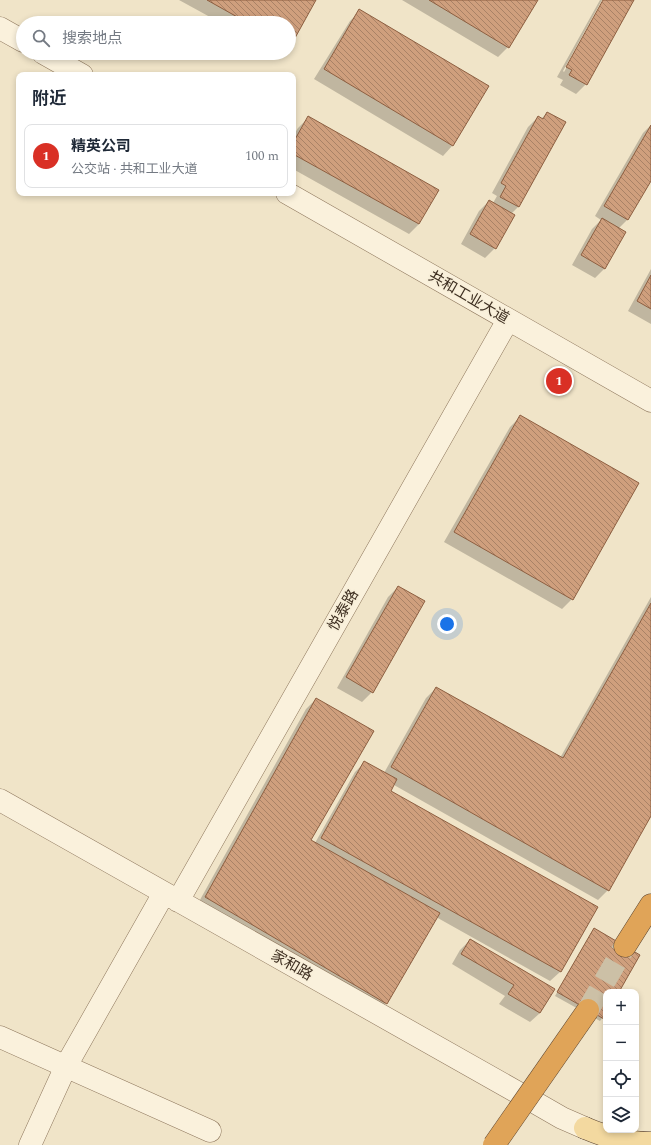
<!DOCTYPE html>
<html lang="zh">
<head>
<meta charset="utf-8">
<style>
	body { margin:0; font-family:Spectral,"Noto Sans SC",serif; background:#f6f6f7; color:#1f2937 }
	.controls { position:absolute; right:12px; bottom:12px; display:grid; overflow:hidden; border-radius:8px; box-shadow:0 2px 6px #0003 }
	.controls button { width:36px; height:36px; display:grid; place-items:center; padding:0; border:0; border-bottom:1px solid #e0e1e3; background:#fff; color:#1f2937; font:20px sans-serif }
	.you { position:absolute; left:447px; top:624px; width:14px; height:14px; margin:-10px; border:3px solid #fff; border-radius:50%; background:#1a73e8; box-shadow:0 0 0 6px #1a73e833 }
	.badge { display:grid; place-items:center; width:26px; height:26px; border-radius:50%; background:#d93025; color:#fff; font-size:13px; font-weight:700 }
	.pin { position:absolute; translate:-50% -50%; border:2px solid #fff; box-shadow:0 1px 4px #0006 }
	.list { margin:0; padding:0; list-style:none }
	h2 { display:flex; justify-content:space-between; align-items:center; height:52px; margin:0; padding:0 16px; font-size:17px }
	h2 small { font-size:13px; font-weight:400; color:#747a83 }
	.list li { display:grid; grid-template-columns:26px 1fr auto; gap:12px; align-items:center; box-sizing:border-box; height:64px; margin:0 8px 8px; padding:0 8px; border:1px solid #e0e1e3; border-radius:8px }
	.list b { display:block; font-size:15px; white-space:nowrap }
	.list p { margin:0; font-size:13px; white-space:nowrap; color:#747a83 }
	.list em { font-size:13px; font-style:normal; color:#747a83 }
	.icon { flex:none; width:22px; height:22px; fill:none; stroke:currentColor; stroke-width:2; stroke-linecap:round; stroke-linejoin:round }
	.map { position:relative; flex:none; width:651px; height:1145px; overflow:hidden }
	.search { position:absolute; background:#fff; box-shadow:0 2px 6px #0003; left:16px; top:16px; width:280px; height:44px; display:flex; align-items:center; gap:10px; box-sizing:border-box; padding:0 14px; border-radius:22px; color:#747a83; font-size:15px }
	.panel { position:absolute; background:#fff; box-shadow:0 2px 6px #0003; left:16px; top:72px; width:280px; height:124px; border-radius:8px }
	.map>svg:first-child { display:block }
	.shadow { fill:#0003 }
	.building { fill:url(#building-back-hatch); stroke:#8d5f41 }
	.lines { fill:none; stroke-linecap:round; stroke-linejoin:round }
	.highway-tunnel { stroke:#ccc0a6; stroke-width:22; stroke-dasharray:22 11; stroke-linecap:butt }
	.minor-casing { stroke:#8d765c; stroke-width:23 }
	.major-casing { stroke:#5b4430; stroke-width:23 }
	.highway-casing { stroke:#5b4430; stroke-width:23 }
	.minor { stroke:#faf1dc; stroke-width:22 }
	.major { stroke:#f3d9a0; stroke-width:22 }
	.highway { stroke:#e0a458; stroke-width:22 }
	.highway-bridge-casing { stroke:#5b4430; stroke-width:23; stroke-linecap:butt }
	.highway-bridge { stroke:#e0a458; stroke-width:22 }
	.labels { text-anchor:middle; stroke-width:3; stroke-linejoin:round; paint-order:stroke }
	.street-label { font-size:15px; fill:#3d2e20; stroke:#f7eed8 }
</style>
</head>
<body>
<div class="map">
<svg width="651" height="1145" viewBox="0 0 651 1145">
	<defs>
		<pattern id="building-back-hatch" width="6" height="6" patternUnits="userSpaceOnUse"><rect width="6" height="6" fill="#cf9f7d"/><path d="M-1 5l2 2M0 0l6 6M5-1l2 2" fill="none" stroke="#a98266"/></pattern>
	</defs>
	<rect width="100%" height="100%" fill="#f0e4c8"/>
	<!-- shadow -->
	<path class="shadow" d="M179,0h136l-26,46v-23h-68z
		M402,0h134l-28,47 -10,10z
		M600,0h2l-39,71 1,1 40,-72h28l-46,84 -10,10 -16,-9 3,-5 -6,-3z
		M360,11l127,75 -35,60 -9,10 -129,-77 36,-58z
		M275,53h7l-2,3z
		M547,113l18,10 -47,84 -7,7 -16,34 -10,10 -24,-14 18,-33 10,-10 4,2 4,-7 -5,-3 36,-66 10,-10 3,2z
		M308,118l111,106 -10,10 -116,-65v-33l5,-8z
		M651,125v54l-23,40 -10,10 -13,39 -10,10 -23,-13 20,-36 9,-9 -6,-4 48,-83z
		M651,269v55l-23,-13z
		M520,417l52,182 -10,10 -118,-67 66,-115z
		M398,587l-26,105 -10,10 -25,-14 51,-91z
		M651,597v217l-43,76 -10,10 -204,-115 -4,6 206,116 -36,65 -10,9 -114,-64 -50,86 -10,10 -180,-106 110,-198 10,-10 -6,141 5,3 40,-71 10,-10 19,11 42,-75 10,-10 124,70z
		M594,930l24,62h-12v21l-6,8 -45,-25 36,-63z
		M470,940l83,50 -13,23 -10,9 -31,-18 6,-8 -53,-32 8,-14z"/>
	<!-- building -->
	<path class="building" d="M207,0h109l-26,47 -1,-1v-23h-41z
		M429,0h109l-29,48z
		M603,0h31l-47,85 -18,-10 3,-5 -6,-3z
		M359,9l130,77 -36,60 -129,-77z
		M547,112l19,10 -47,85 -19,-10 6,-11 -5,-3 37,-67 5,3z
		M308,116l131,74 -20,34 -126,-70v-11z
		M651,125v56l-23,39 -24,-14z
		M489,200l26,15 -19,34 -26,-15z
		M602,218l24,14 -21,37 -24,-14z
		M651,275v34l-14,-8z
		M520,415l119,68 -66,117 -119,-68z
		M398,586l27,15 -52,92 -27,-16z
		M651,603v213l-42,75 -218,-124 45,-80 127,71z
		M316,698l58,33 -63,109 129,73 -53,91 -182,-107z
		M364,761l33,18 -6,12 207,116 -37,65 -240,-134z
		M594,928l46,27 -21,37h-13v23l-2,4 -47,-27z
		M470,939l85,50 -15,24 -32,-19 6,-9 -53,-31z"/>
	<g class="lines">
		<!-- highway-tunnel -->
		<path class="highway-tunnel" d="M588,1010l37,-64"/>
		<defs>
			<path id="minor" d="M0,28l23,13
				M43,53l39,22
				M287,193l364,208
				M0,800l515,291 47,27 23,10
				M178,901l330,-581
				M0,1037l210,94
				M30,1145l36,-79 98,-173"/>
			<path id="major" d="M585,1128c21,9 43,15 66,15"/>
			<path id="highway" d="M625,946l26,-41"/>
		</defs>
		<!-- minor casing -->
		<use href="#minor" class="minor-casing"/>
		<!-- major casing -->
		<use href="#major" class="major-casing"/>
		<!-- highway casing -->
		<use href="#highway" class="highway-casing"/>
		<!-- minor -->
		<use href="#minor" class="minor"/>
		<!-- major -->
		<use href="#major" class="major"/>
		<!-- highway -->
		<use href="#highway" class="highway"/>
		<defs>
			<path id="highway-bridge" d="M494,1145l94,-135"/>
		</defs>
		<!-- highway-bridge casing -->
		<use href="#highway-bridge" class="highway-bridge-casing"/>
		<!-- highway-bridge -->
		<use href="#highway-bridge" class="highway-bridge"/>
	</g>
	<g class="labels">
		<!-- street labels -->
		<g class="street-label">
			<text transform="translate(469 297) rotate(30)" y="5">共和工业大道</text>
			<text transform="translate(343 610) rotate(-60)" y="5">悦泰路</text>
			<text transform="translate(292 965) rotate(30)" y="5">家和路</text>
		</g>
	</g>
</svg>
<div class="controls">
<button>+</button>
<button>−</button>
<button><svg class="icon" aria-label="locate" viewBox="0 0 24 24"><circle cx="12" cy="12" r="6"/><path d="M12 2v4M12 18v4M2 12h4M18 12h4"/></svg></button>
<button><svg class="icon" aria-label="layers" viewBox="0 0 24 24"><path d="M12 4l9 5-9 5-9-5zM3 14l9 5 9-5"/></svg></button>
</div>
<div class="you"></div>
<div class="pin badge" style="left:559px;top:381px">1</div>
<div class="search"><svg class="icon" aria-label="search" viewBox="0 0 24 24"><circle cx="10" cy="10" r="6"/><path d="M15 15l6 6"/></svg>搜索地点</div>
<section class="panel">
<h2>附近<small></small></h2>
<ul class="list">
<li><span class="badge">1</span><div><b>精英公司</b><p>公交站 · 共和工业大道</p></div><em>100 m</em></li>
</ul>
</section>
</div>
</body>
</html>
